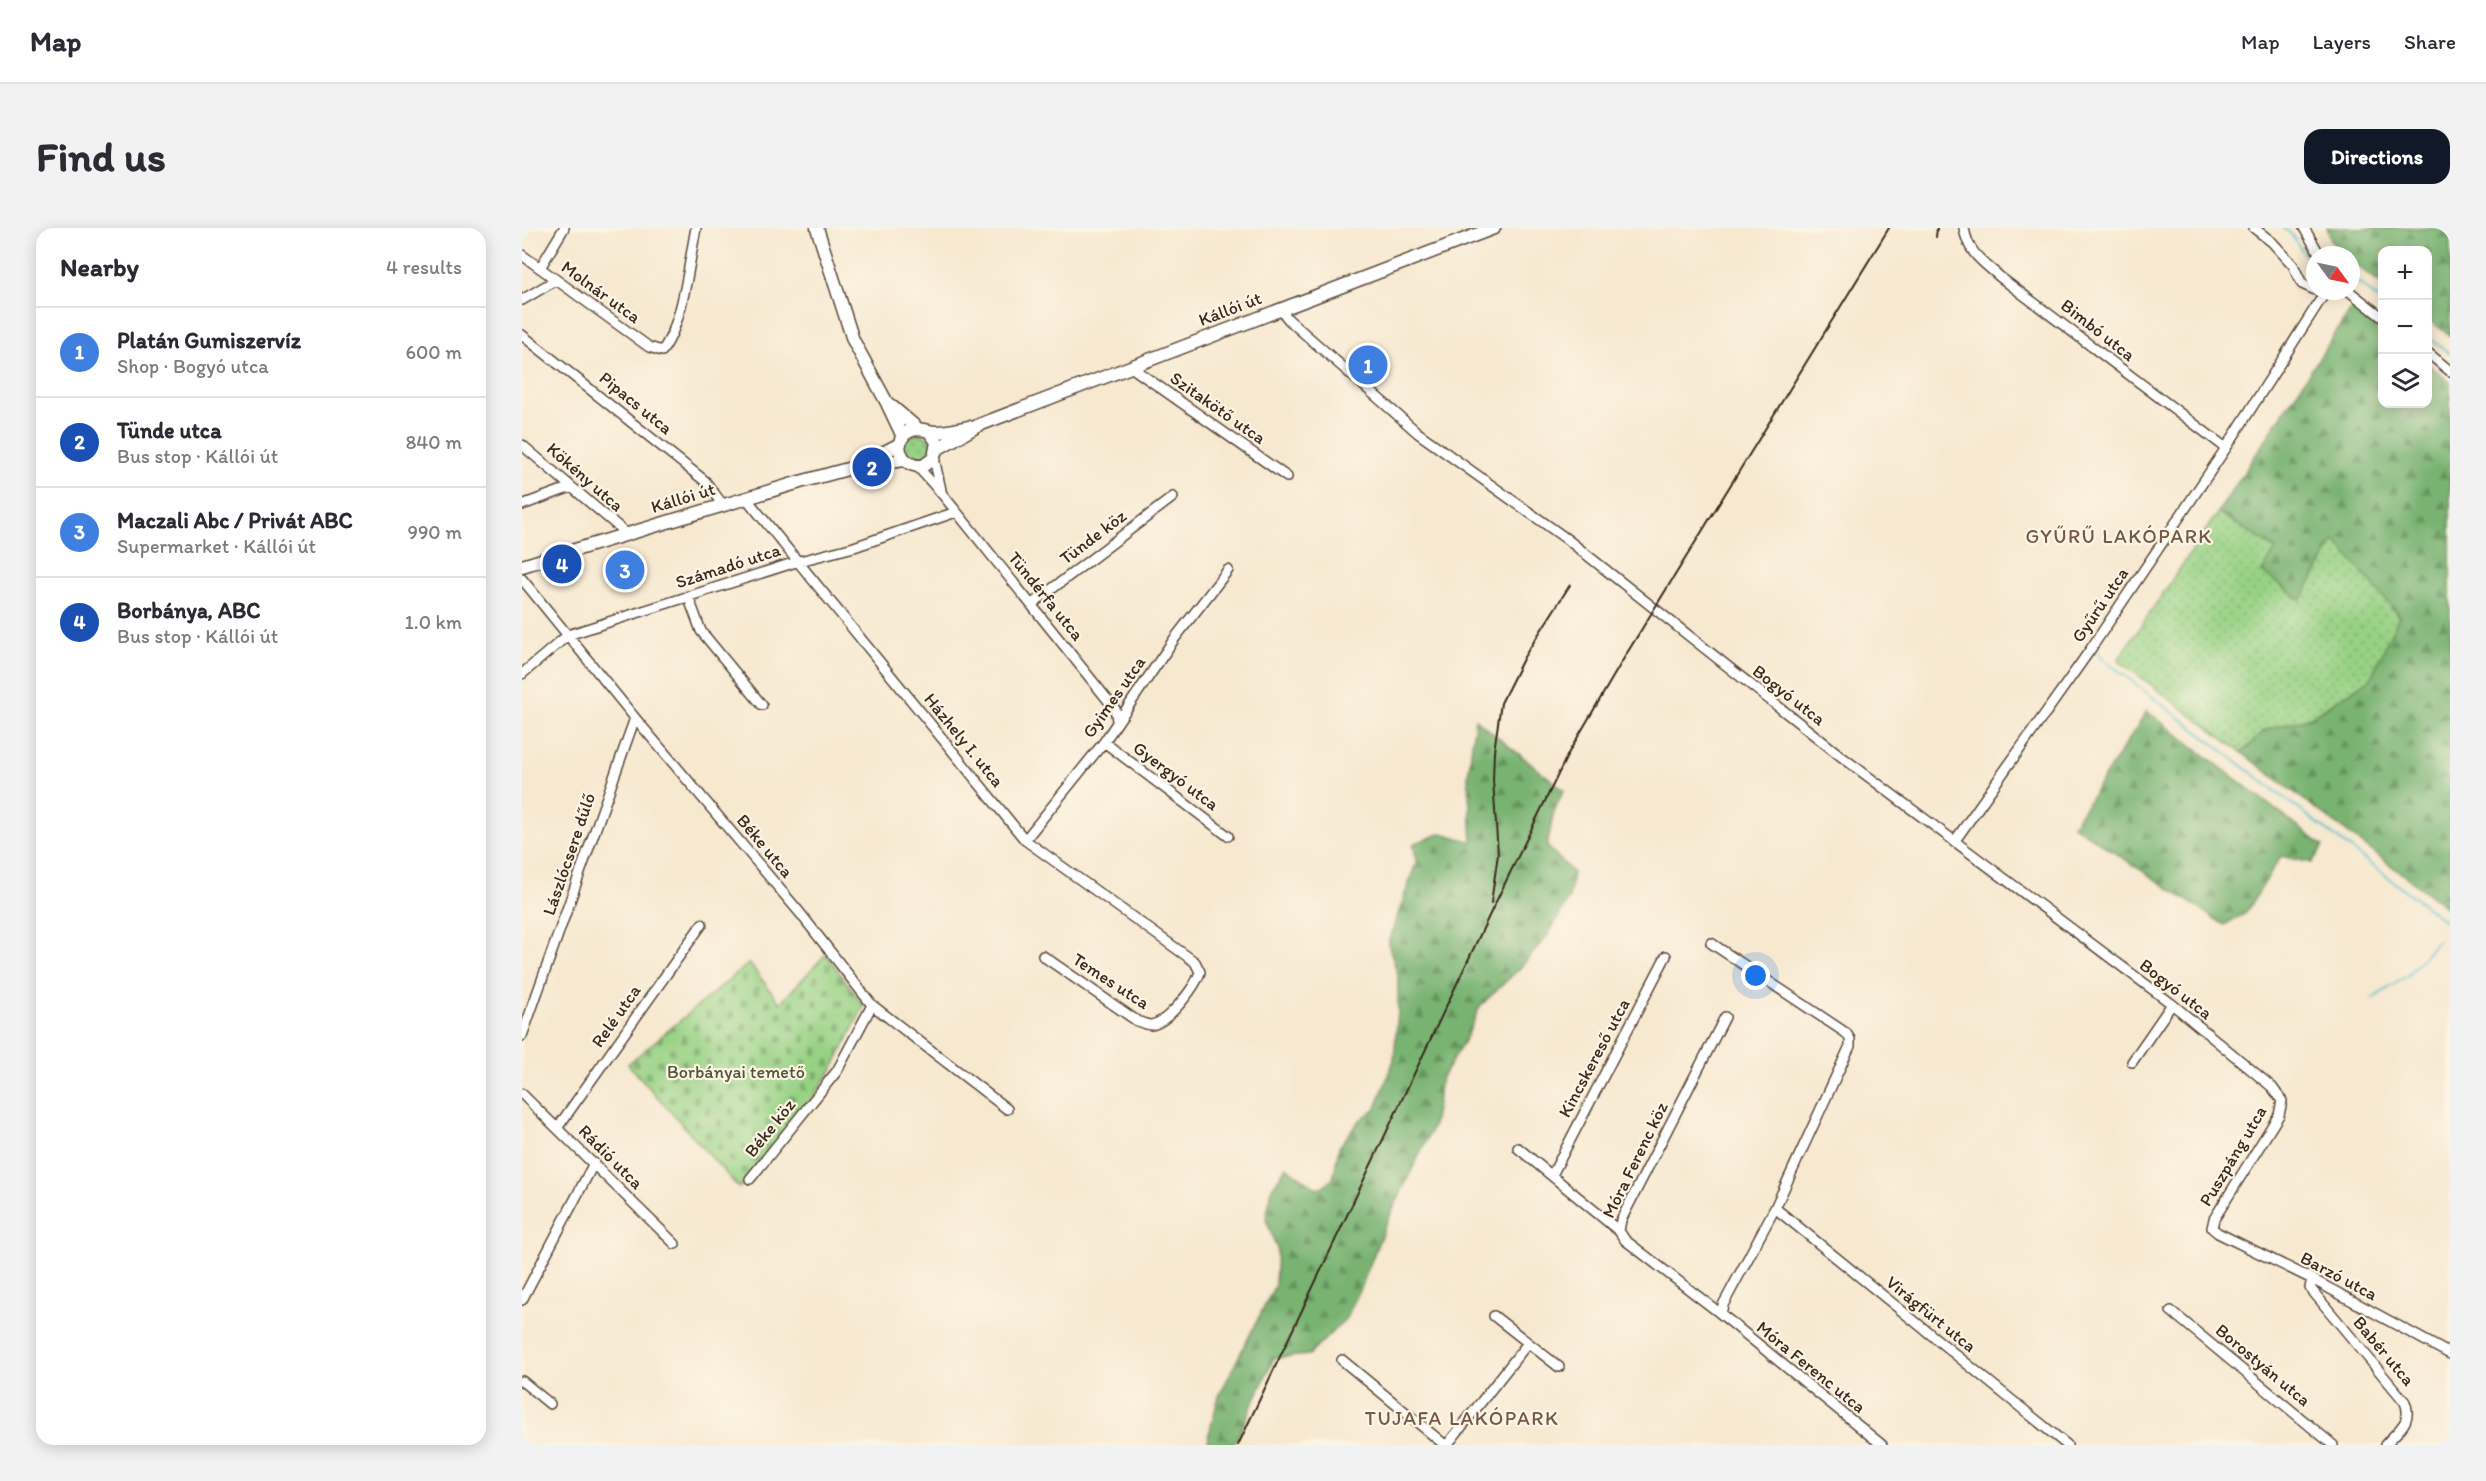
<!DOCTYPE html>
<html lang="en">
<head>
<meta charset="utf-8">
<style>
	body { margin:0; font-family:Itim,sans-serif; background:#f2f2f3; color:#2b2b33 }
	.controls { position:absolute; right:18px; top:18px; display:grid; overflow:hidden; border-radius:12px; box-shadow:0 3px 15px #0003 }
	.controls button { width:54px; height:54px; display:grid; place-items:center; padding:0; border:0; border-bottom:2px solid #e1e1e2; background:#fff; color:#2b2b33; font:30px sans-serif }
	.compass { position:absolute; left:1784px; top:18px; width:54px; height:54px; border-radius:50%; background:#fff; box-shadow:0 3px 15px #0003; rotate:123deg }
	.you { position:absolute; left:1234px; top:748px; width:21px; height:21px; margin:-15px; border:4px solid #fff; border-radius:50%; background:#1a73e8; box-shadow:0 0 0 9px #1a73e833 }
	.badge { display:grid; place-items:center; width:39px; height:39px; border-radius:50%; background:#111827; color:#fff; font-size:20px; font-weight:700 }
	.pin { position:absolute; translate:-50% -50%; border:3px solid #fff; box-shadow:0 2px 6px #0006 }
	.list { margin:0; padding:0; list-style:none }
	h2 { display:flex; justify-content:space-between; align-items:center; height:78px; margin:0; padding:0 24px; font-size:26px }
	h2 small { font-size:20px; font-weight:400; color:#7c7c81 }
	.list li { display:grid; grid-template-columns:39px 1fr auto; gap:18px; align-items:center; box-sizing:border-box; height:90px; padding:0 24px; border-top:2px solid #e1e1e2 }
	.list b { display:block; font-size:22px; white-space:nowrap }
	.list p { margin:0; font-size:20px; white-space:nowrap; color:#7c7c81 }
	.list em { font-size:20px; font-style:normal; color:#7c7c81 }
	.icon { flex:none; width:33px; height:33px; fill:none; stroke:currentColor; stroke-width:2; stroke-linecap:round; stroke-linejoin:round }
	.map { position:relative; flex:none; width:1928px; height:1217px; overflow:hidden; border-radius:18px }
	header { display:flex; align-items:center; gap:36px; box-sizing:border-box; height:84px; padding:0 30px; background:#fff; border-bottom:2px solid #e1e1e2 }
	header strong { font-size:28px }
	nav { display:flex; gap:33px; margin-inline-start:auto; font-size:21px }
	.intro { display:flex; align-items:center; justify-content:space-between; box-sizing:border-box; height:144px; padding:0 36px }
	h1 { margin:0; font-size:42px }
	.button { padding:15px 27px; border-radius:18px; background:#111827; color:#fff; font-size:21px; font-weight:700 }
	main { display:flex; gap:36px; padding:0 36px }
	aside { flex:1; background:#fff; border-radius:18px; box-shadow:0 3px 15px #0003 }
	.map>svg:first-child { display:block }
	.grass { fill:url(#grass-dots); stroke:#697e51; stroke-width:1.5 }
	.forest { fill:url(#forest-firs); stroke:#5a6e48; stroke-width:1.5 }
	.cemetery { fill:url(#cemetery-stones); stroke:#697e51; stroke-width:1.5 }
	.lines { fill:none; stroke-linecap:round; stroke-linejoin:round }
	.stream { stroke:#52bfcb; stroke-width:2 }
	.street-casing { stroke:#574639; stroke-width:12 }
	.secondary-casing { stroke:#574639; stroke-width:15 }
	.street { stroke:#fff; stroke-width:9 }
	.secondary { stroke:#fff; stroke-width:12 }
	.rail { stroke:#3b2a1e; stroke-width:2 }
	.labels { text-anchor:middle; stroke-width:4.5; stroke-linejoin:round; paint-order:stroke }
	.street-label { font-size:18px; fill:#3b2a1e; stroke:#fcf5e5 }
	.park-label { font-size:18px; fill:#525438; stroke:#fcf5e5 }
	.neighbourhood-label { font-size:20px; letter-spacing:1.5px; fill:#755848; stroke:#fcf5e5 }
</style>
</head>
<body>
<header>
<strong>Map</strong>
<nav><a>Map</a><a>Layers</a><a>Share</a></nav>
</header>
<div class="intro"><h1>Find us</h1><a class="button">Directions</a></div>
<main>
<aside>
<h2>Nearby<small>4 results</small></h2>
<ul class="list">
<li><span class="badge" style="background:#3f7fe0">1</span><div><b>Platán Gumiszervíz</b><p>Shop · Bogyó utca</p></div><em>600 m</em></li>
<li><span class="badge" style="background:#1a4fb4">2</span><div><b>Tünde utca</b><p>Bus stop · Kállói út</p></div><em>840 m</em></li>
<li><span class="badge" style="background:#3f7fe0">3</span><div><b>Maczali Abc / Privát ABC</b><p>Supermarket · Kállói út</p></div><em>990 m</em></li>
<li><span class="badge" style="background:#1a4fb4">4</span><div><b>Borbánya, ABC</b><p>Bus stop · Kállói út</p></div><em>1.0 km</em></li>
</ul>
</aside>
<div class="map">
<svg width="1928" height="1217" viewBox="0 0 1928 1217">
	<defs>
		<pattern id="grass-dots" width="8" height="8" patternUnits="userSpaceOnUse" patternTransform="scale(1.5)"><rect width="8" height="8" fill="#97d184"/><path d="M2 2h.1M6 6h.1" fill="none" stroke="#7caa6b" stroke-width="1.8" stroke-linecap="round"/></pattern>
		<pattern id="forest-firs" width="22" height="20" patternUnits="userSpaceOnUse" patternTransform="scale(1.5)"><rect width="22" height="20" fill="#79b372"/><path d="M5 1l3.5 6h-7zM16 11l3.5 6h-7z" fill="#64925d"/></pattern>
		<pattern id="cemetery-stones" width="16" height="16" patternUnits="userSpaceOnUse" patternTransform="scale(1.5)"><rect width="16" height="16" fill="#97d184"/><path d="M2 7V4a2 2 0 0 1 4 0v3zM10 15v-3a2 2 0 0 1 4 0v3z" fill="#7caa6b"/></pattern>
	</defs>
	<rect width="100%" height="100%" fill="#fcf5e5"/>
	<filter id="ink" filterUnits="userSpaceOnUse"><feTurbulence type="fractalNoise" baseFrequency=".0167" numOctaves="2"/><feDisplacementMap in="SourceGraphic" scale="12" xChannelSelector="R" yChannelSelector="G"/><feConvolveMatrix kernelMatrix="1 2 1 2 8 2 1 2 1" color-interpolation-filters="sRGB"/></filter>
	<filter id="wash" filterUnits="userSpaceOnUse"><feTurbulence type="fractalNoise" baseFrequency=".008" numOctaves="4" result="noise"/><feDisplacementMap in="SourceGraphic" scale="24" xChannelSelector="R" yChannelSelector="G"/><feGaussianBlur stdDeviation="1.35" result="paint"/><feColorMatrix in="noise" values="0 0 0 0 0 0 0 0 0 0 0 0 0 0 0 0 0 1.4 0 .05"/><feComposite in="paint" operator="in"/></filter>
	<g filter="url(#wash)">
		<rect width="100%" height="100%" fill="#f7e8d0"/>
		<!-- grass -->
		<path class="grass" d="M401,206l9,8 -1,12 -13,8 -13,-9v-12l6,-6z
			M1696,284l58,37 25,51 34,-61 65,77 -30,64 -61,38 -44,12 -23,23 -124,-93z"/>
		<!-- forest -->
		<path class="forest" d="M1805,0h123v108l-22,-17v-69h-46v35l-31,-24v-6c-17,0 -19,-14 -24,-27z
			M1832,77l28,23v76h46v-40l22,18v528l-208,-157 23,-23 44,-12 61,-38 29,-64 -64,-76 -34,60 -39,-28 14,-23 -58,-37z
			M1625,483l176,135 -11,17 -31,-7 -35,57 -22,12 -151,-100z
			M953,491l89,71 -10,21 -7,35 26,27 -4,25 -20,36 -29,34 -40,38 -12,28 -27,45 -8,47 -49,102 -24,62 -14,28 -37,37 -35,3 -40,87h-26v-8l11,-41 56,-111 2,-36 -11,-30 6,-31 14,-21 32,22 15,-10 6,-32 20,-26 17,-13 18,-48 4,-49v-36l-10,-32 29,-83 -4,-16 29,-11 30,9 -4,-65z"/>
		<!-- cemetery -->
		<path class="cemetery" d="M304,726l38,52 -32,64 -21,30 -72,88 -111,-124 121,-101 31,40z"/>
		<g class="lines">
			<!-- stream -->
			<path class="stream" d="M1761,0l7,5 25,37
				M1834,53l26,21
				M1906,109l22,17
				M1575,421l6,10 346,265 1,-1
				M1850,771l35,-23 32,-37"/>
		</g>
	</g>
	<g filter="url(#ink)">
		<g class="lines">
			<defs>
				<path id="street" d="M1442,0c4,25 18,33 36,49l226,171
					M1732,0l18,14 21,23 9,19 22,10
					M1782,0l16,27
					M0,27l127,92 13,4c21,-27 27,-89 34,-123
					M18,40l24,-40
					M1827,63l33,26
					M0,72l34,-20
					M758,81l9,11 129,113 150,107 274,217 330,247 100,83 10,14 -3,14 -65,104 -2,9 6,5 94,46 138,75
					M0,107l183,146 18,24
					M1906,125l22,18
					M609,139l156,110
					M0,217l105,89
					M412,230l7,32
					M395,238l26,29 172,214 2,11
					M224,270l279,342 170,122 5,10c-4,14 -32,51 -49,53 -4,0 -10,-3 -14,-4l-94,-65
					M0,277l49,-18
					M0,351l113,139 165,195 72,92 135,104
					M166,368l13,35 61,74
					M510,376l141,-107
					M0,446l46,-39 228,-73 58,-15 102,-35
					M582,514l124,94
					M503,612l79,-98 71,-104 53,-68
					M1432,614l134,-189 138,-205 100,-157
					M1189,715l135,90 4,6v7l-75,162 -52,97 -2,9
					M1203,789l-104,203 -2,11 6,9 96,74 161,131
					M0,808l113,-318
					M1610,834l40,-58
					M0,866l153,150
					M36,899l144,-203
					M996,920l101,83
					M1030,947l114,-219
					M228,951l87,-108 35,-66
					M1253,980l292,237
					M1790,1051l-2,9 95,114c8,20 -7,28 -20,43
					M0,1072l72,-137
					M1649,1083l162,134
					M972,1088l65,51
					M820,1132l103,85
					M0,1153l28,23
					M925,1217l81,-102"/>
				<path id="secondary" d="M295,0l36,112 34,63 16,34
					M368,177l27,23
					M407,203l8,11 -3,16 -11,8c-24,2 -33,-28 -11,-36 9,-3 16,2 24,2 11,0 22,-3 33,-5
					M415,221l42,-24 515,-197
					M345,233l33,-17
					M0,338l278,-84 55,-15 49,-7"/>
			</defs>
			<!-- street casing -->
			<use href="#street" class="street-casing"/>
			<!-- secondary casing -->
			<use href="#secondary" class="secondary-casing"/>
			<!-- street -->
			<use href="#street" class="street"/>
			<!-- secondary -->
			<use href="#secondary" class="secondary"/>
			<!-- rail -->
			<path class="rail" d="M1414,9l1,-9
				M969,675l7,-49 -5,-74 1,-29 7,-48 23,-46 46,-72
				M716,1217l251,-529 80,-164 58,-99 262,-425"/>
		</g>
	</g>
	<g class="labels">
		<!-- street labels -->
		<g class="street-label">
			<text transform="translate(79 64) rotate(36)" y="6">Molnár utca</text>
			<text transform="translate(708 81) rotate(-21)" y="6">Kállói út</text>
			<text transform="translate(1576 102) rotate(38)" y="6">Bimbó utca</text>
			<text transform="translate(114 175) rotate(39)" y="6">Pipacs utca</text>
			<text transform="translate(696 180) rotate(35)" y="6">Szitakötő utca</text>
			<text transform="translate(63 249) rotate(41)" y="6">Kökény utca</text>
			<text transform="translate(161 270) rotate(-17)" y="6">Kállói út</text>
			<text transform="translate(571 309) rotate(-37)" y="6">Tünde köz</text>
			<text transform="translate(206 338) rotate(-18)" y="6">Számadó utca</text>
			<text transform="translate(524 368) rotate(51)" y="6">Tündérfa utca</text>
			<text transform="translate(1578 377) rotate(-56)" y="6">Gyűrű utca</text>
			<text transform="translate(1267 467) rotate(38)" y="6">Bogyó utca</text>
			<text transform="translate(592 469) rotate(-55)" y="6">Gyimes utca</text>
			<text transform="translate(442 512) rotate(51)" y="6">Házhely I. utca</text>
			<text transform="translate(654 548) rotate(37)" y="6">Gyergyó utca</text>
			<text transform="translate(243 618) rotate(50)" y="6">Béke utca</text>
			<text transform="translate(47 626) rotate(-71)" y="6">Lászlócsere dűlő</text>
			<text transform="translate(589 753) rotate(33)" y="6">Temes utca</text>
			<text transform="translate(1654 761) rotate(38)" y="6">Bogyó utca</text>
			<text transform="translate(94 788) rotate(-55)" y="6">Relé utca</text>
			<text transform="translate(1072 830) rotate(-62)" y="6">Kincskereső utca</text>
			<text transform="translate(248 900) rotate(-51)" y="6">Béke köz</text>
			<text transform="translate(1711 928) rotate(-59)" y="6">Puszpáng utca</text>
			<text transform="translate(89 929) rotate(45)" y="6">Rádió utca</text>
			<text transform="translate(1113 932) rotate(-64)" y="6">Móra Ferenc köz</text>
			<text transform="translate(1817 1048) rotate(28)" y="6">Barzó utca</text>
			<text transform="translate(1409 1086) rotate(39)" y="6">Virágfürt utca</text>
			<text transform="translate(1862 1123) rotate(50)" y="6">Babér utca</text>
			<text transform="translate(1741 1137) rotate(40)" y="6">Borostyán utca</text>
			<text transform="translate(1289 1139) rotate(39)" y="6">Móra Ferenc utca</text>
		</g>
		<!-- park labels -->
		<g class="park-label">
			<text x="214" y="850">Borbányai temető</text>
		</g>
		<!-- neighbourhood labels -->
		<g class="neighbourhood-label">
			<text x="1597" y="315">GYŰRŰ LAKÓPARK</text>
			<text x="940" y="1197">TUJAFA LAKÓPARK</text>
		</g>
	</g>
</svg>
<div class="controls">
<button>+</button>
<button>−</button>
<button><svg class="icon" aria-label="layers" viewBox="0 0 24 24"><path d="M12 4l9 5-9 5-9-5zM3 14l9 5 9-5"/></svg></button>
</div>
<svg class="compass" viewBox="-18 -18 36 36"><path d="M0-13l5 13h-10z" fill="#e53935"/><path d="M0 13l5-13h-10z" fill="#7c7c81"/></svg>
<div class="you"></div>
<div class="pin badge" style="left:846px;top:137px;background:#3f7fe0">1</div>
<div class="pin badge" style="left:350px;top:239px;background:#1a4fb4">2</div>
<div class="pin badge" style="left:103px;top:342px;background:#3f7fe0">3</div>
<div class="pin badge" style="left:40px;top:336px;background:#1a4fb4">4</div>
</div>
</main>
</body>
</html>
